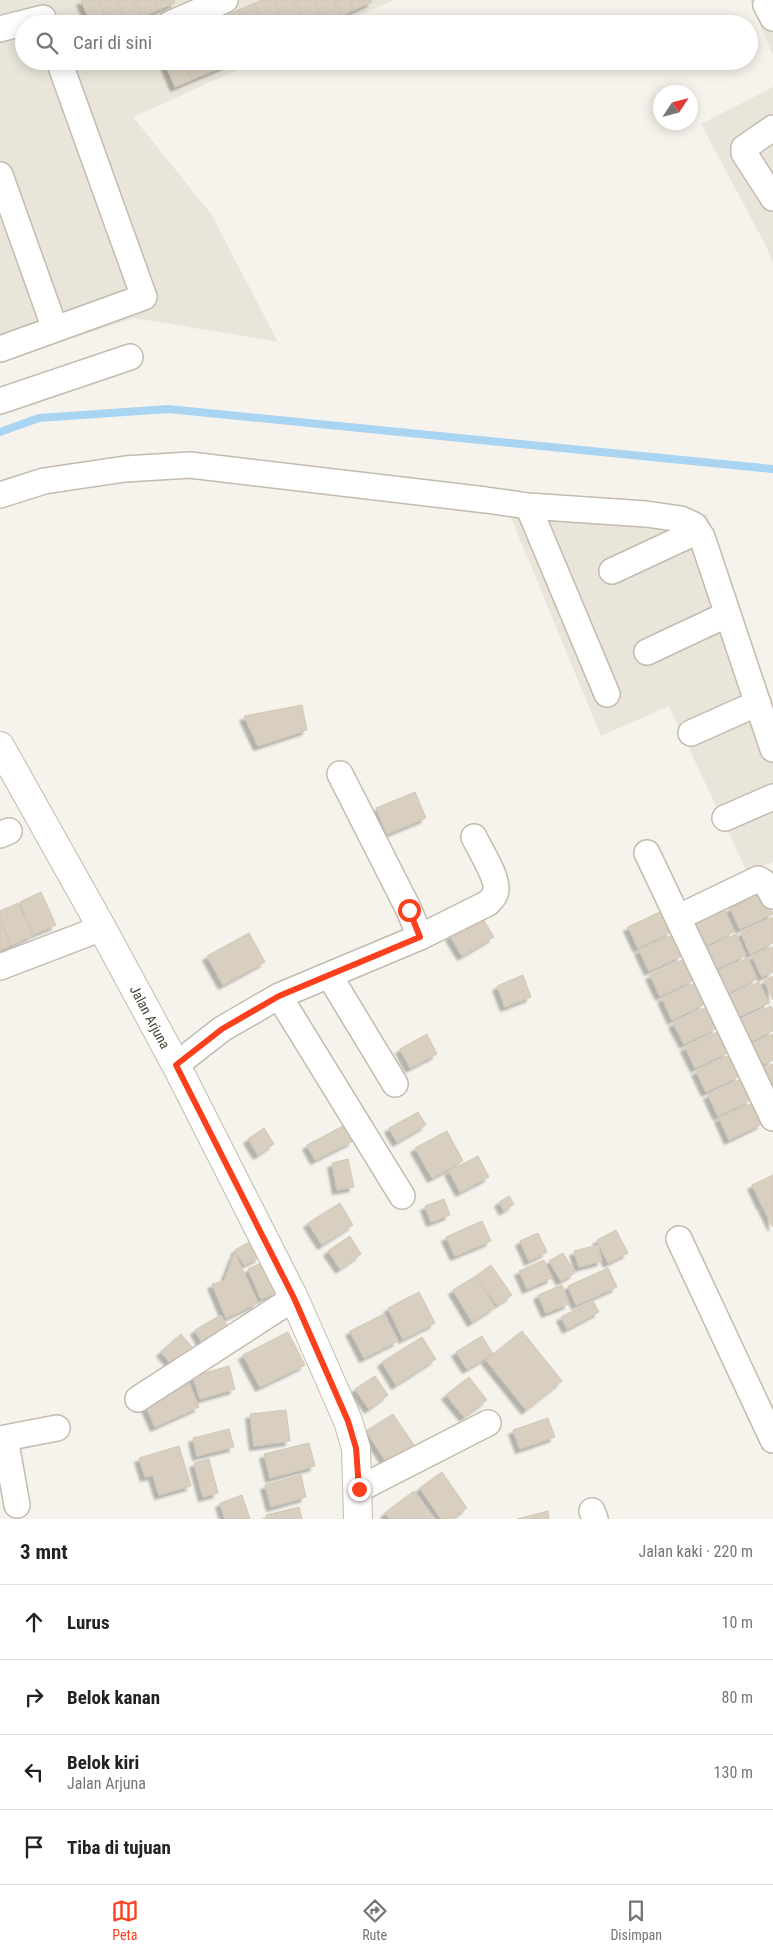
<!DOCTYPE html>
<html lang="id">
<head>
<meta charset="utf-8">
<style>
	body { margin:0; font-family:"Roboto Condensed",sans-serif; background:#f6f6f6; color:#222 }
	.compass { position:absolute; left:653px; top:85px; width:45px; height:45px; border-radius:50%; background:#fff; box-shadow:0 2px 12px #0003; rotate:54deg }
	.stop { position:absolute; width:15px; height:15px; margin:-11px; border:4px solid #fc3f1d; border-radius:50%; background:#fff }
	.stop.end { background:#fc3f1d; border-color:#fff; box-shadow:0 1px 5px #0008 }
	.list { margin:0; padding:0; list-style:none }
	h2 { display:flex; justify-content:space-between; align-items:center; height:65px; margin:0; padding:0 20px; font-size:21px }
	h2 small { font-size:16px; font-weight:400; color:#767676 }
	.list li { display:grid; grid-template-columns:32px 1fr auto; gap:15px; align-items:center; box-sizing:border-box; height:75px; padding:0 20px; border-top:1px solid #e0e0e0 }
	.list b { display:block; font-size:19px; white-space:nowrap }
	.list p { margin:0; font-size:16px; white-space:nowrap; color:#767676 }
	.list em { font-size:16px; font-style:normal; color:#767676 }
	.icon { flex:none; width:28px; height:28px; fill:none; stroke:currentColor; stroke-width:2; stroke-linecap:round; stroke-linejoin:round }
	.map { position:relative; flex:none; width:773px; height:1519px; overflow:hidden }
	.search { position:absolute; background:#fff; box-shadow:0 2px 12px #0003; left:15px; right:15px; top:15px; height:55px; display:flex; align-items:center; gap:12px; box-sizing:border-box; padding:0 18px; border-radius:28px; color:#767676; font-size:19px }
	.sheet { height:365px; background:#fff }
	nav { display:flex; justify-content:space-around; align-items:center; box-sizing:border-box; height:70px; border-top:1px solid #e0e0e0; background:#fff; font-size:14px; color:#767676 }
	nav a { display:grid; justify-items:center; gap:2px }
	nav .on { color:#fc3f1d }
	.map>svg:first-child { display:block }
	.residential { fill:#eae5da }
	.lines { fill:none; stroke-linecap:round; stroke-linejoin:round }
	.stream { stroke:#a9d4f2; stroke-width:8 }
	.building { fill:#d8cfc1; stroke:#d3c7b4; filter:url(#shadow) }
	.minor-casing { stroke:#c2bbae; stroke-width:28 }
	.tertiary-casing { stroke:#c2bbae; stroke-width:30 }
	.minor { stroke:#fff; stroke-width:25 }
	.tertiary { stroke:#fff; stroke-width:28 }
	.route { stroke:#fc3f1d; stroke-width:6 }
	.labels { text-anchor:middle; stroke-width:4; stroke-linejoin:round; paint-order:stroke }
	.street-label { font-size:14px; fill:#4b4439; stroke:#fff }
</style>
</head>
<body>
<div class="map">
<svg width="773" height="1519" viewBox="0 0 773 1519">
	<defs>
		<filter id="shadow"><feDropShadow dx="-4.5" dy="4.5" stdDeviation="1" flood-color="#0004"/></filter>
	</defs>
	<rect width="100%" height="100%" fill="#f6f3ec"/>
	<!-- residential -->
	<path class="residential" d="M0,0h394l-53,24h-317v37h233l-124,56 78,97 67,128 -144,-24 -134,45z
		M750,0h23v56z
		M773,87v178l-7,-19 -65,-122z
		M502,496l205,18 66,190v158l-25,12 -79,-168 -68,30z"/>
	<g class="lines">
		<!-- stream -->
		<path class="stream" d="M0,432l39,-14 129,-9 605,60"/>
	</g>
	<!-- building -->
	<path class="building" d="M81,0h18l10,24h-18z
		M99,0h18l10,23 -18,1z
		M117,0h17l8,17 -15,6z
		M134,0h20l4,10 -16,7z
		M154,0h20l1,3 -17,7z
		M262,0h11l11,24h-20l-9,-21z
		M273,0h21l11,24h-21z
		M294,0h20l10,23 -19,1z
		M314,0h20l7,16 -17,7z
		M334,0h16l4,10 -13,6z
		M350,0h21l1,2 -18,8z
		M255,3l9,21h-19l-6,-14z
		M239,10l6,14h-19l-3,-7z
		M223,17l3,7h-19z
		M164,61h19l8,19 -16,7z
		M183,61h20l5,12 -17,7z
		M203,61h19l2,5 -16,7z
		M222,61h13l-11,5z
		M302,705l5,25 -49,16 -14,-30z
		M415,792l11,26 -39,16 -11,-26z
		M41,892l15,33 -22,9 -14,-32z
		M764,893l9,21 -33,15 -10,-21z
		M18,903l15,32 -21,10 -12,-26v-8z
		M662,911l9,21 -33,16 -10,-21z
		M725,911l9,21 -33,16 -10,-22z
		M482,917l12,20 -32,19 -12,-20z
		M773,917v26l-23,11 -9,-21z
		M0,922l11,23 -11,5z
		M249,933l16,29 -42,23 -16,-29z
		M736,934l10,21 -34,16 -10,-21z
		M672,935l10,21 -33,15 -10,-21z
		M773,947v25l-11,5 -10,-21z
		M748,958l9,21 -33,16 -10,-22z
		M684,959l10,21 -34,16 -10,-21z
		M523,975l8,22 -26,10 -8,-21z
		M773,976v24l-9,-19z
		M759,982l10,21 -33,15 -10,-21z
		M695,983l10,21 -33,16 -10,-22z
		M771,1006l2,4v21l-26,12 -10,-21z
		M707,1007l10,21 -33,16 -11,-21z
		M719,1031l10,21 -34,16 -10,-21z
		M427,1034l10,20 -27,14 -10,-19z
		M773,1034v26l-15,7 -9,-21z
		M730,1055l10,21 -34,16 -10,-21z
		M773,1064v26l-13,-20z
		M741,1079l10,21 -33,16 -10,-21z
		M752,1103l10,21 -33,16 -10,-22z
		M418,1112l8,13 -29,17 -8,-14z
		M345,1125l8,16 -38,19 -8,-15z
		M264,1128l10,16 -16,11 -10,-16z
		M447,1131l16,30 -31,17 -17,-30z
		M478,1156l11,21 -29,15 -11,-21z
		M348,1159l6,28 -17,3 -5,-27z
		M773,1175v26l-11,5 -10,-21z
		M509,1196l5,8 -10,7 -5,-9z
		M444,1199l6,16 -19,7 -6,-16z
		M773,1202v25l-10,-20z
		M340,1203l13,22 -31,20 -14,-22z
		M482,1221l9,20 -36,15 -9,-19z
		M616,1230l12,23 -20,10 -11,-23z
		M538,1233l9,19 -18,9 -9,-20z
		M350,1236l11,18 -21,15 -12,-18z
		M251,1241l9,16 -16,8 -9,-15z
		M598,1245l4,16 -23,6 -5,-16z
		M235,1253l23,50 -32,15 -14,-34 12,-3z
		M563,1253l12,20 -14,8 -12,-20z
		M544,1260l8,18 -25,11 -8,-18z
		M263,1262l14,30 -16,7 -13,-30z
		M491,1265l21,30 -15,10 -21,-29z
		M608,1268l9,19 -41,18 -8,-19z
		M476,1276l19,31 -23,15 -19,-32z
		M562,1285l7,19 -23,9 -8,-18z
		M419,1292l16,31 -32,16 -15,-31z
		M593,1301l6,11 -32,17 -6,-12z
		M384,1314l14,27 -34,17 -14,-27z
		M221,1315l10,17 -27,15 -9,-17z
		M522,1331l40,50 -36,29 -40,-50z
		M288,1332l17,33 -45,22 -17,-32z
		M181,1334l12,14 -20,18 -12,-14z
		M482,1336l11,18 -26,15 -11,-17z
		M422,1337l14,22 -40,26 -14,-23z
		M229,1366l6,23 -35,10 -7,-23z
		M375,1376l13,19 -19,14 -14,-20z
		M469,1377l18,23 -23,17 -18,-22z
		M188,1382l11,25 -44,20 -11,-25z
		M286,1410l4,31 -36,5 -4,-32z
		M393,1414l21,31 -27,18 -21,-32z
		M548,1418l7,19 -35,12 -7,-19z
		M229,1429l5,18 -37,9 -4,-18z
		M309,1443l6,23 -45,12 -6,-24z
		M179,1446l12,40 -32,9 -6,-20 -8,2 -6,-19z
		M209,1459l9,34 -15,4 -9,-34z
		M442,1472l25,36 -16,11h-10l-21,-31z
		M301,1475l5,22 -35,10 -6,-22z
		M414,1491l21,28h-45l-5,-6z
		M242,1495l8,24h-25l-5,-16z
		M299,1507l3,12h-35l-1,-4z
		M548,1511l1,8h-32z"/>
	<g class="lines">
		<defs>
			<path id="minor" d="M770,0l-4,5 7,13
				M170,24l55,-24
				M0,29l43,-11 2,6
				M773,128l-29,20v5l29,45
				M0,175l55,154
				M0,349l144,-52 -85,-236
				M0,401l130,-44
				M0,495l44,-14 81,-12 65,-4 296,35 42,6 118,8 35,5 13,6 8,12 71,212
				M528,506l79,188
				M612,571l86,-40
				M647,652l81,-38
				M691,733l67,-30
				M725,818l48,-21
				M0,835l9,-4
				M647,853l126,265
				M679,917l79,-38c8,3 11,9 15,17
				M420,937l68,-34c4,-4 8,-8 8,-14 1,-13 -16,-39 -22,-52
				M0,967l102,-39
				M329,975l66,109
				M279,996l123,200
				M176,1065l46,-36 57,-33 141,-59 -11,-27 -69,-136
				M679,1239l94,201
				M138,1399l156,-101
				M5,1438l12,67
				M0,1439l57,-11
				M359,1489l129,-66
				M592,1511l3,8"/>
			<path id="tertiary" d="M0,746l102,182 74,137 118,233 54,123 8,27 2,71"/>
		</defs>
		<!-- minor casing -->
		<use href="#minor" class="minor-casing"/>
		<!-- tertiary casing -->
		<use href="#tertiary" class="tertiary-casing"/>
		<!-- minor -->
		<use href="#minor" class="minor"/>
		<!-- tertiary -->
		<use href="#tertiary" class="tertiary"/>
	</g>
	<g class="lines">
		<!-- route -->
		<path class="route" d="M359,1489l-3,-41 -8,-27 -54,-123 -118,-233 46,-36 57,-33 141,-59 -11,-27"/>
	</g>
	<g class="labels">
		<!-- street labels -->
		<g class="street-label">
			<text transform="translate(150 1017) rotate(62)" y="5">Jalan Arjuna</text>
		</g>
	</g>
</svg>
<svg class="compass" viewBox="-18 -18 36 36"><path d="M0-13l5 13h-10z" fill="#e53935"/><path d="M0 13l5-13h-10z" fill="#767676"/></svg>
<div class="stop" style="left:409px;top:910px"></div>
<div class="stop end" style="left:359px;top:1489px"></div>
<div class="search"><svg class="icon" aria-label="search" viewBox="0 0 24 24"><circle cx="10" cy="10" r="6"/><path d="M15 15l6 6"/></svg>Cari di sini</div>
</div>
<section class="sheet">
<h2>3 mnt<small>Jalan kaki · 220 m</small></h2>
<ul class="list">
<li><svg class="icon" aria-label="ahead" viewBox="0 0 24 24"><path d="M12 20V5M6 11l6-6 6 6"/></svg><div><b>Lurus</b></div><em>10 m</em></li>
<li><svg class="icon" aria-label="right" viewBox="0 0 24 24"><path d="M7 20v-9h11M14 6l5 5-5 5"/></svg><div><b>Belok kanan</b></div><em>80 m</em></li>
<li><svg class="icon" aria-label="left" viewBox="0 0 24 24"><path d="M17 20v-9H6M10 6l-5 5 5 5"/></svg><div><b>Belok kiri</b><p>Jalan Arjuna</p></div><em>130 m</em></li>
<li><svg class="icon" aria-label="arrive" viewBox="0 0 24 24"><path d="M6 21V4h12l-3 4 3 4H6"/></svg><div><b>Tiba di tujuan</b></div></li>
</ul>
</section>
<nav>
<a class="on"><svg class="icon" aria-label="map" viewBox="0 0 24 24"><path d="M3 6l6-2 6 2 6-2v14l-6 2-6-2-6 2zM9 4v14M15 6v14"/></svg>Peta</a>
<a><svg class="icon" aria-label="directions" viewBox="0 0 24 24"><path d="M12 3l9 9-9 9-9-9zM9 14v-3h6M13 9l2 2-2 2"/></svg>Rute</a>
<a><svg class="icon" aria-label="saved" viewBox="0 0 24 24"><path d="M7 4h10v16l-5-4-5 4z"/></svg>Disimpan</a>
</nav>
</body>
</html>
